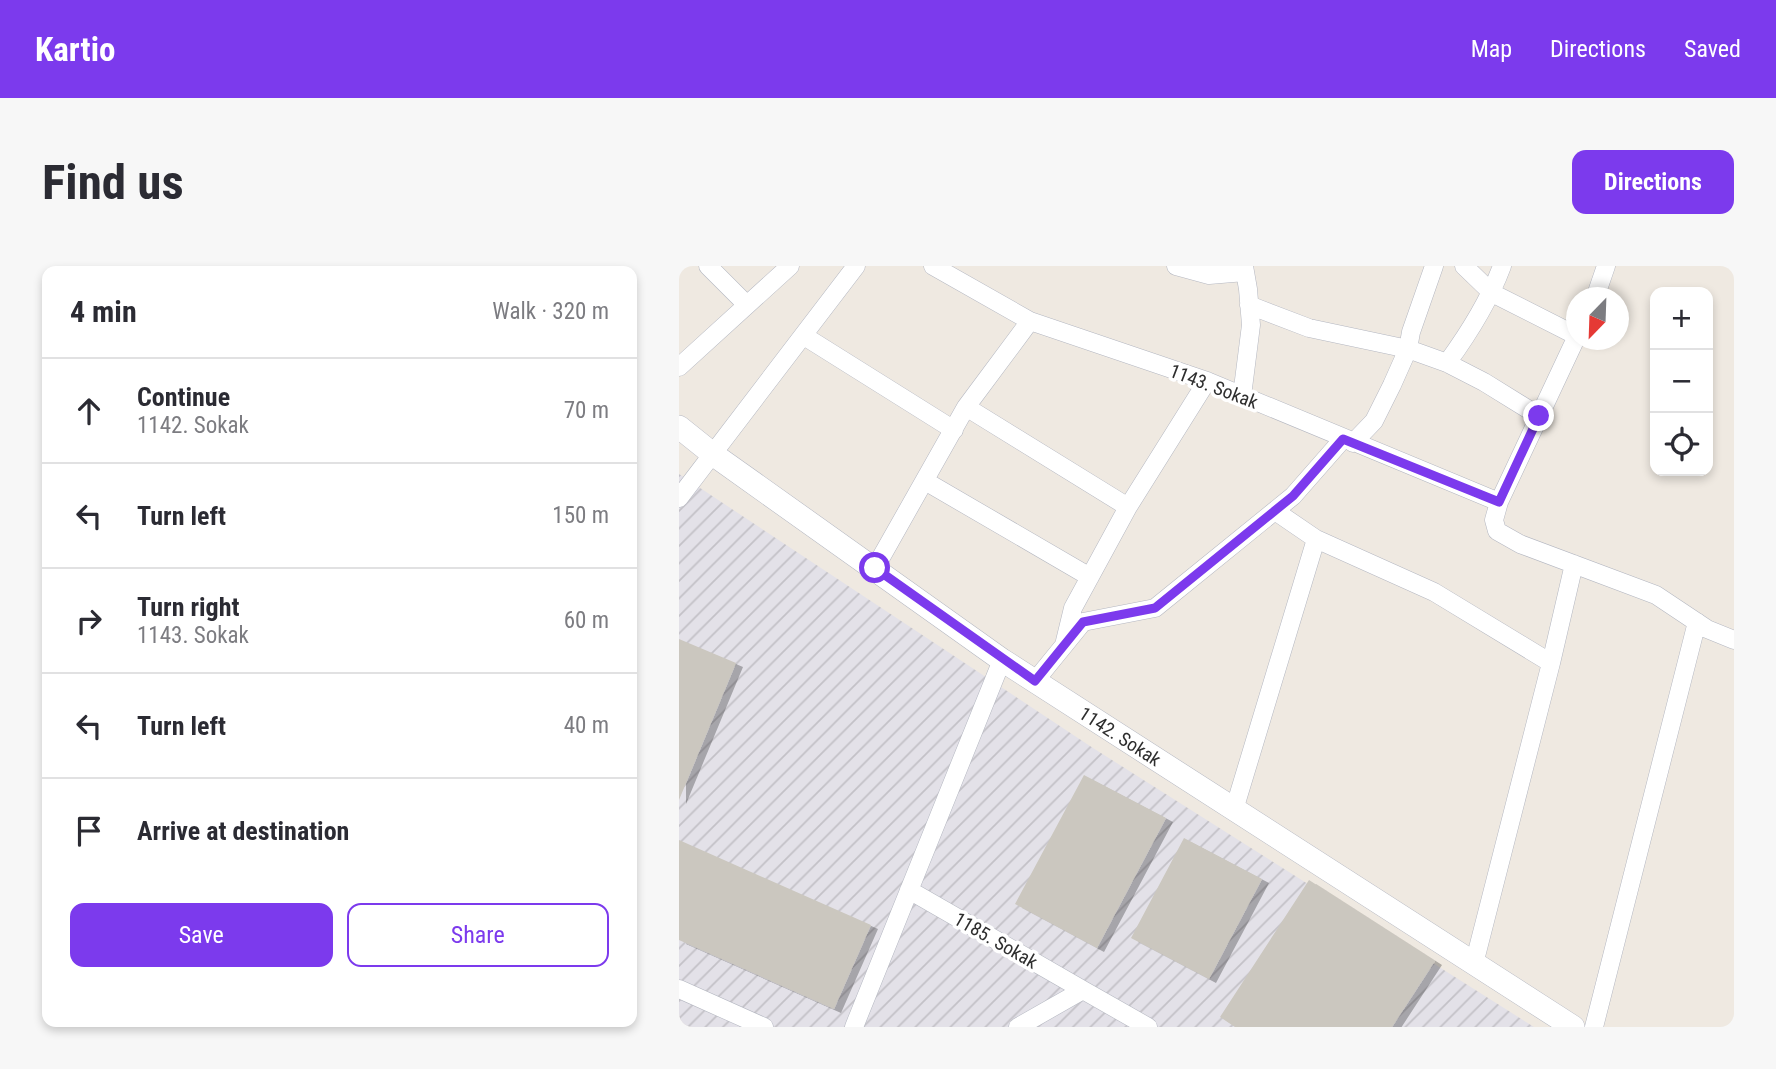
<!DOCTYPE html>
<html lang="en">
<head>
<meta charset="utf-8">
<style>
	body { margin:0; font-family:"Roboto Condensed",sans-serif; background:#f7f7f7; color:#2b2b33 }
	.controls { position:absolute; right:21px; top:21px; display:grid; overflow:hidden; border-radius:14px; box-shadow:0 4px 10px #0003 }
	.controls button { width:63px; height:63px; display:grid; place-items:center; padding:0; border:0; border-bottom:2px solid #e1e1e2; background:#fff; color:#2b2b33; font:35px sans-serif }
	.compass { position:absolute; left:887px; top:21px; width:63px; height:63px; border-radius:50%; background:#fff; box-shadow:0 4px 10px #0003; rotate:203deg }
	.stop { position:absolute; width:21px; height:21px; margin:-16px; border:5px solid #7c3aed; border-radius:50%; background:#fff }
	.stop.end { background:#7c3aed; border-color:#fff; box-shadow:0 2px 7px #0008 }
	.list { margin:0; padding:0; list-style:none }
	h2 { display:flex; justify-content:space-between; align-items:center; height:91px; margin:0; padding:0 28px; font-size:30px }
	h2 small { font-size:23px; font-weight:400; color:#7c7c81 }
	.list li { display:grid; grid-template-columns:46px 1fr auto; gap:21px; align-items:center; box-sizing:border-box; height:105px; padding:0 28px; border-top:2px solid #e1e1e2 }
	.list b { display:block; font-size:26px; white-space:nowrap }
	.list p { margin:0; font-size:23px; white-space:nowrap; color:#7c7c81 }
	.list em { font-size:23px; font-style:normal; color:#7c7c81 }
	.actions { display:flex; gap:14px; padding:21px 28px }
	.actions a { flex:1; padding:16px 0; border:2px solid #7c3aed; border-radius:14px; text-align:center; font-size:24px; color:#7c3aed }
	.actions .main { background:#7c3aed; color:#fff }
	.icon { flex:none; width:38px; height:38px; fill:none; stroke:currentColor; stroke-width:2; stroke-linecap:round; stroke-linejoin:round }
	.map { position:relative; flex:none; width:1055px; height:761px; overflow:hidden; border-radius:14px }
	header { display:flex; align-items:center; gap:42px; box-sizing:border-box; height:98px; padding:0 35px; background:#7c3aed; color:#fff }
	header strong { font-size:33px }
	nav { display:flex; gap:38px; margin-inline-start:auto; font-size:24px }
	.intro { display:flex; align-items:center; justify-content:space-between; box-sizing:border-box; height:168px; padding:0 42px }
	h1 { margin:0; font-size:49px }
	.button { padding:18px 32px; border-radius:14px; background:#7c3aed; color:#fff; font-size:24px; font-weight:700 }
	main { display:flex; gap:42px; padding:0 42px }
	aside { flex:1; background:#fff; border-radius:14px; box-shadow:0 4px 10px #0003 }
	.map>svg:first-child { display:block }
	.industrial { fill:url(#industrial-furrows) }
	.building { fill:#cbc7bf; filter:url(#shadow) }
	.lines { fill:none; stroke-linecap:round; stroke-linejoin:round }
	.minor-casing { stroke:#b4b7c1; stroke-width:19 }
	.tertiary-casing { stroke:#b4b7c1; stroke-width:24 }
	.minor { stroke:#fff; stroke-width:18 }
	.tertiary { stroke:#fff; stroke-width:23 }
	.route { stroke:#7c3aed; stroke-width:9 }
	.labels { text-anchor:middle; stroke-width:7; stroke-linejoin:round; paint-order:stroke }
	.street-label { font-size:19px; fill:#2e2e2e; stroke:#fff }
</style>
</head>
<body>
<header>
<strong>Kartio</strong>
<nav><a>Map</a><a>Directions</a><a>Saved</a></nav>
</header>
<div class="intro"><h1>Find us</h1><a class="button">Directions</a></div>
<main>
<aside>
<h2>4 min<small>Walk · 320 m</small></h2>
<ul class="list">
<li><svg class="icon" aria-label="ahead" viewBox="0 0 24 24"><path d="M12 20V5M6 11l6-6 6 6"/></svg><div><b>Continue</b><p>1142. Sokak</p></div><em>70 m</em></li>
<li><svg class="icon" aria-label="left" viewBox="0 0 24 24"><path d="M17 20v-9H6M10 6l-5 5 5 5"/></svg><div><b>Turn left</b></div><em>150 m</em></li>
<li><svg class="icon" aria-label="right" viewBox="0 0 24 24"><path d="M7 20v-9h11M14 6l5 5-5 5"/></svg><div><b>Turn right</b><p>1143. Sokak</p></div><em>60 m</em></li>
<li><svg class="icon" aria-label="left" viewBox="0 0 24 24"><path d="M17 20v-9H6M10 6l-5 5 5 5"/></svg><div><b>Turn left</b></div><em>40 m</em></li>
<li><svg class="icon" aria-label="arrive" viewBox="0 0 24 24"><path d="M6 21V4h12l-3 4 3 4H6"/></svg><div><b>Arrive at destination</b></div></li>
</ul>
<div class="actions"><a class="main">Save</a><a>Share</a></div>
</aside>
<div class="map">
<svg width="1055" height="761" viewBox="0 0 1055 761">
	<defs>
		<pattern id="industrial-furrows" width="10" height="10" patternUnits="userSpaceOnUse" patternTransform="scale(1.75)"><rect width="10" height="10" fill="#e3e1e8"/><path d="M-1 1l2-2M0 10L10 0M9 11l2-2" fill="none" stroke="#c3c1c7"/></pattern>
		<filter id="shadow"><feDropShadow dx="7" dy="4" stdDeviation="0" flood-color="#0004"/></filter>
	</defs>
	<rect width="100%" height="100%" fill="#efe9e1"/>
	<!-- industrial -->
	<path class="industrial" d="M0,208l414,274 441,279h-855z"/>
	<!-- building -->
	<path class="building" d="M0,373l57,24 -57,137z
		M405,509l82,43 -69,130 -82,-44z
		M505,572l78,41 -53,100 -78,-41z
		M0,574l192,85 -37,84 -155,-69z
		M630,614l126,81 -43,66h-157l-15,-10z"/>
	<g class="lines">
		<defs>
			<path id="minor" d="M29,0l39,39
				M254,0l97,55 177,60 292,121
				M497,0l33,9 36,-3
				M785,0l28,27 85,43 -78,166 -5,18 3,11 23,13 136,51 51,34 27,11
				M916,32l11,-32
				M570,39l60,23 99,21 39,14 37,19 55,34
				M125,70l150,94
				M768,97c22,-30 42,-62 55,-97
				M0,101l111,-101
				M563,130l9,-71 -3,-36 -4,-23
				M287,141l162,100
				M674,177l21,-22 18,-36 16,-36 3,-17 23,-66
				M246,215l165,96
				M0,232l177,-232
				M637,273l118,53 117,71
				M196,302l91,-161 64,-86
				M386,375l8,-33 55,-101 79,-126
				M356,415l48,-59 72,-14 138,-112 50,-57
				M555,544l82,-271 -41,-28
				M230,624l174,100
				M795,698l77,-301 23,-99
				M0,723l85,38
				M175,761l148,-367
				M339,761l65,-37 65,37
				M915,761l103,-405"/>
			<g id="tertiary">
				<path id="s1" d="M0,161l35,28 288,205 571,367"/>
			</g>
		</defs>
		<!-- minor casing -->
		<use href="#minor" class="minor-casing"/>
		<!-- tertiary casing -->
		<use href="#tertiary" class="tertiary-casing"/>
		<!-- minor -->
		<use href="#minor" class="minor"/>
		<!-- tertiary -->
		<use href="#tertiary" class="tertiary"/>
	</g>
	<g class="lines">
		<!-- route -->
		<path class="route" d="M196,302l160,113 48,-59 72,-14 138,-112 50,-57 156,63 40,-86"/>
	</g>
	<g class="labels">
		<!-- street labels -->
		<g class="street-label">
			<text transform="translate(535 120) rotate(21)" y="7">1143. Sokak</text>
			<text dy="7" stroke="none"><textPath href="#s1" startOffset="539">1142. Sokak</textPath></text>
			<text transform="translate(317 674) rotate(30)" y="7">1185. Sokak</text>
		</g>
	</g>
</svg>
<div class="controls">
<button>+</button>
<button>−</button>
<button><svg class="icon" aria-label="locate" viewBox="0 0 24 24"><circle cx="12" cy="12" r="6"/><path d="M12 2v4M12 18v4M2 12h4M18 12h4"/></svg></button>
</div>
<svg class="compass" viewBox="-18 -18 36 36"><path d="M0-13l5 13h-10z" fill="#e53935"/><path d="M0 13l5-13h-10z" fill="#7c7c81"/></svg>
<div class="stop" style="left:196px;top:302px"></div>
<div class="stop end" style="left:860px;top:150px"></div>
</div>
</main>
</body>
</html>
